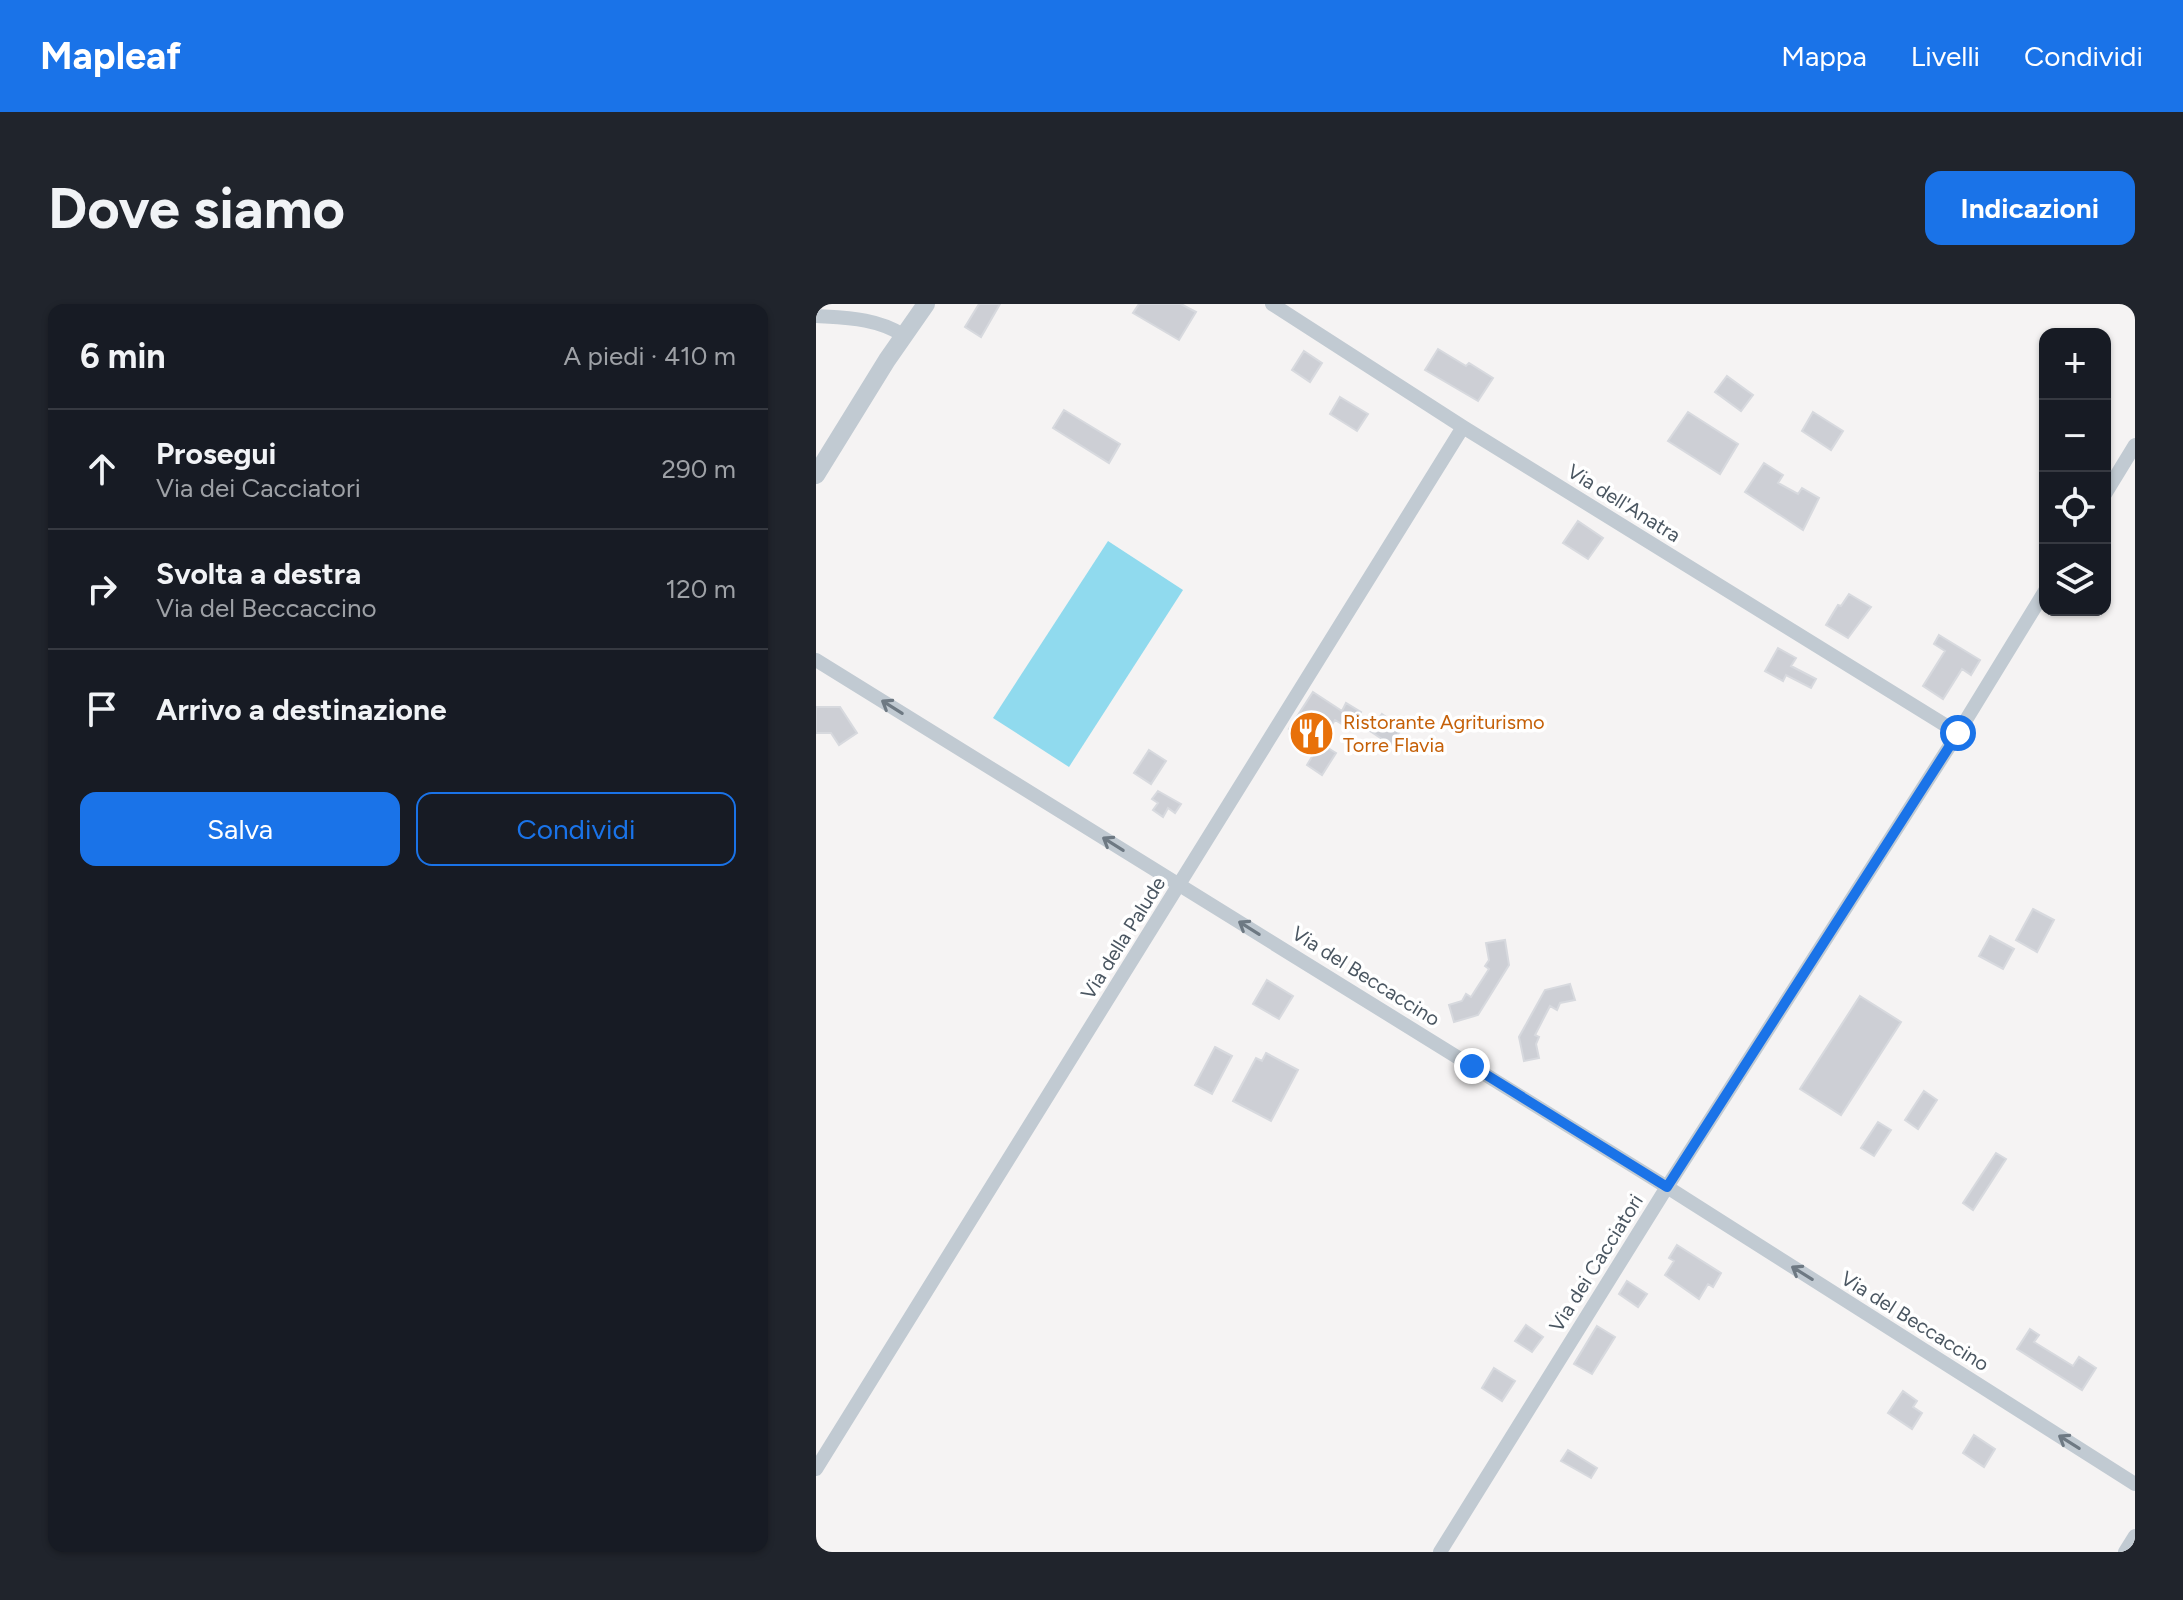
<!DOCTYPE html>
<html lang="it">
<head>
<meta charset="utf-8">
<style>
	body { margin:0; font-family:Figtree,sans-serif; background:#20242c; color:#f1f3f6 }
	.controls { position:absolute; right:24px; top:24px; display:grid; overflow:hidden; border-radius:16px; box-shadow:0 2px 6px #0004 }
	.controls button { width:72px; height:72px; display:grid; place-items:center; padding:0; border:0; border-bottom:2px solid #363941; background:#171b24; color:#f1f3f6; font:40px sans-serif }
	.stop { position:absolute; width:24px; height:24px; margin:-18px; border:6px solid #1a73e8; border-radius:50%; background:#fff }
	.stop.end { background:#1a73e8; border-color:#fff; box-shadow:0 2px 8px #0008 }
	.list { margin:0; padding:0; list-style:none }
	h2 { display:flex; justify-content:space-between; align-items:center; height:104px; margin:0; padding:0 32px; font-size:34px }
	h2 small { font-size:26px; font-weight:400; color:#9ea1a6 }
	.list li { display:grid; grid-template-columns:52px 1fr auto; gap:24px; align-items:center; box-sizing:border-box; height:120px; padding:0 32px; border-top:2px solid #363941 }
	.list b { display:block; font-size:30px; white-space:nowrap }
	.list p { margin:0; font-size:26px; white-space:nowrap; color:#9ea1a6 }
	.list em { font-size:26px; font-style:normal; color:#9ea1a6 }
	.actions { display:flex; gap:16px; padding:24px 32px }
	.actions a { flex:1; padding:18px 0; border:2px solid #1a73e8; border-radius:16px; text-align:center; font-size:28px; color:#1a73e8 }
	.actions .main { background:#1a73e8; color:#fff }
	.icon { flex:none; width:44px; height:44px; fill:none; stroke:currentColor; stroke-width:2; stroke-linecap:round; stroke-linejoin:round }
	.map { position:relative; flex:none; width:1319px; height:1248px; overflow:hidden; border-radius:16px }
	header { display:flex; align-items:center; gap:48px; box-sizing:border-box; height:112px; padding:0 40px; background:#1a73e8; color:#fff }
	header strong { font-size:38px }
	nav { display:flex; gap:44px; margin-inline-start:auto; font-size:28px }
	.intro { display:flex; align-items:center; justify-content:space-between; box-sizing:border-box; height:192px; padding:0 48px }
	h1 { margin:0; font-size:56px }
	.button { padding:20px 36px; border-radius:16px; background:#1a73e8; color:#fff; font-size:28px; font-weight:700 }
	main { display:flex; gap:48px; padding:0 48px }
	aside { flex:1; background:#171b24; border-radius:16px; box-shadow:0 2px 6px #0004 }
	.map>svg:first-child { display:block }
	.water { fill:#90daee }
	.building { fill:#cdcfd5; stroke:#d7d9de; stroke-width:2 }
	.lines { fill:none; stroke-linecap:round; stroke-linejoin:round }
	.minor { stroke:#c1cad2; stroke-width:14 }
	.tertiary { stroke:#c1cad2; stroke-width:18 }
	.oneway { stroke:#6e7983 }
	.route { stroke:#1a73e8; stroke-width:10 }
	.labels { text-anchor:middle; stroke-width:7; stroke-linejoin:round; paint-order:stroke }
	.street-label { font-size:20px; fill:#4a5661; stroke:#fff }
	.food-label { font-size:20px; fill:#c56008; stroke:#fff; text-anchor:start }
</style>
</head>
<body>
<header>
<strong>Mapleaf</strong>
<nav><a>Mappa</a><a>Livelli</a><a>Condividi</a></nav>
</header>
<div class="intro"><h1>Dove siamo</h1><a class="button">Indicazioni</a></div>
<main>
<aside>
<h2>6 min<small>A piedi · 410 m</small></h2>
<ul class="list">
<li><svg class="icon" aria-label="ahead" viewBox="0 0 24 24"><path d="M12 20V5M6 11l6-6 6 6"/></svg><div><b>Prosegui</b><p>Via dei Cacciatori</p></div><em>290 m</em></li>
<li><svg class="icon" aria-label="right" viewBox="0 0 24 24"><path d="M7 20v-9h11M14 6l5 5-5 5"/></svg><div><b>Svolta a destra</b><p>Via del Beccaccino</p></div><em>120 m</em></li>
<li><svg class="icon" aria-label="arrive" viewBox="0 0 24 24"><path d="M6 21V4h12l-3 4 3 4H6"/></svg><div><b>Arrivo a destinazione</b></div></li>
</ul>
<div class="actions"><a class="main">Salva</a><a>Condividi</a></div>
</aside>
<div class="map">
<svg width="1319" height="1248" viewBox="0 0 1319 1248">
	<rect width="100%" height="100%" fill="#f5f3f3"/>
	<!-- water -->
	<path class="water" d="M292,237l75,49 -114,177 -76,-49z"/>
	<!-- building -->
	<path class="building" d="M163,0h21l-19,33 -16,-10z
		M323,0h42l15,8 -17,28 -46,-27z
		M622,45l28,17 3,-3 24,15 -15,23 -53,-31z
		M488,47l18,12 -12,19 -18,-12z
		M911,72l26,19 -12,16 -26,-19z
		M524,93l28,17 -11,17 -27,-17z
		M248,106l56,34 -11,19 -56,-35z
		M872,108l50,32 -18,30 -52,-33z
		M997,108l30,19 -12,19 -29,-19z
		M948,159l19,12 -5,8 20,11 4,-6 17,10 -16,32 -58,-38z
		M762,217l25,17 -15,21 -25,-16z
		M1033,290l22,13 -23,31 -22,-13 12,-20 3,1z
		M1123,331l41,25 -9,15 -9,-6 -19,30 -20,-13 22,-35 -11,-7z
		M962,344l18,10 -5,8 25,13 -5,9 -25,-13 -3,6 -18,-10z
		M497,388l29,19 4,-8 15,9 -11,17 -15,-9 -15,23 16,10 -14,22 -15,-10 6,-10 -6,-3 5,-8 -23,-15z
		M0,403h24l17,26 -18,12 -8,-12h-15z
		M566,410l20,14 -11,17 -21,-14z
		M333,446l17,11 -15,23 -17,-11z
		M342,487l23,13 -6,9 -7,-5 -5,9 -10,-7 5,-7 -6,-4z
		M1217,605l21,11 -17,32 -21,-12z
		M1174,632l24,13 -11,20 -24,-13z
		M689,636l4,25 -31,50 -24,7 -5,-17 13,-4 4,-7 5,3 18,-28 -4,-3 4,-6 -3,-17z
		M451,676l26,16 -14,23 -26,-15z
		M754,680l5,16 -15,3 -3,7 -7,-4 -15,29 4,2 -3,7 3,14 -15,3 -5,-24 26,-47z
		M1044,692l41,26 -60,93 -41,-26z
		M399,743l17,9 -20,38 -17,-9z
		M450,749l32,17 -27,51 -38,-20 23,-43 6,3z
		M1108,787l13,9 -19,29 -13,-9z
		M1062,818l13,8 -17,26 -13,-8z
		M1180,849l10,6 -33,51 -10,-7z
		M861,941l44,28 -8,14 -5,-3 -9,15 -34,-24 9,-14 -5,-3z
		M811,977l20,13 -9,13 -19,-13z
		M710,1021l17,12 -11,15 -17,-11z
		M781,1022l18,11 -23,37 -18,-10z
		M1214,1025l9,6 -5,7 39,24 6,-9 17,11 -14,22 -65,-41z
		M678,1064l21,13 -13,20 -20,-13z
		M1087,1087l14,10 -4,6 9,6 -10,16 -24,-16z
		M1158,1131l21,14 -11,18 -21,-14z
		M752,1146l29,18 -6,10 -30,-17z"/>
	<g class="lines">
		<!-- minor -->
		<path class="minor" d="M456,0l191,123 495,306
			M0,12c31,2 60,2 87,19
			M1289,190l30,-49
			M0,356l851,527 468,297
			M0,1165l647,-1042
			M624,1248l227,-365 291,-454 87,-142
			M1309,1248l10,-16"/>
		<!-- tertiary -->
		<path class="tertiary" d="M0,171l71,-115 39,-56"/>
	</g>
	<!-- one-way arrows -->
	<defs><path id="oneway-shaft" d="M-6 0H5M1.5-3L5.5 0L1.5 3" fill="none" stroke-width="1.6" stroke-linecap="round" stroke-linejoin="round" transform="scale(2)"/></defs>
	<g class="oneway">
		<use href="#oneway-shaft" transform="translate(76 403) rotate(-148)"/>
		<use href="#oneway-shaft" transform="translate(297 540) rotate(-148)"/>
		<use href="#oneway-shaft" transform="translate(433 624) rotate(-148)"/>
		<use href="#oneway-shaft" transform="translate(986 969) rotate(-148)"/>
		<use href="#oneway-shaft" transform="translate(1253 1138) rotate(-148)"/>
	</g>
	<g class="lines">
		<!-- route -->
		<path class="route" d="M656,762l195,121 291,-454"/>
	</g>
	<!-- icons -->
	<defs>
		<symbol id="restaurant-disc" viewBox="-11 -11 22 22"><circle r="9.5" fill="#e8710a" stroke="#fff"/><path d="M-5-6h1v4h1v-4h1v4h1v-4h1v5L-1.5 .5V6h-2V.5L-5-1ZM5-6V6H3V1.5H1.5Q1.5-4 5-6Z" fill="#fff"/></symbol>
	</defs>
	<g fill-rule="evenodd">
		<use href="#restaurant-disc" x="470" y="404" width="51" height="51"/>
	</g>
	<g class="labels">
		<!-- street labels -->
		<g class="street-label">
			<text transform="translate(808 199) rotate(32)" y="7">Via dell'Anatra</text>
			<text transform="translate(307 634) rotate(-58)" y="7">Via della Palude</text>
			<text transform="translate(550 672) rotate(32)" y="7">Via del Beccaccino</text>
			<text transform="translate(780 959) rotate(-58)" y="7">Via dei Cacciatori</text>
			<text transform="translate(1099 1017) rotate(32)" y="7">Via del Beccaccino</text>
		</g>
		<!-- food labels -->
		<g class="food-label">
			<text x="527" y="425">Ristorante Agriturismo<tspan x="527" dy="23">Torre Flavia</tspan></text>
		</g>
	</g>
</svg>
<div class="controls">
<button>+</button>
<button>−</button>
<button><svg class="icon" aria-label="locate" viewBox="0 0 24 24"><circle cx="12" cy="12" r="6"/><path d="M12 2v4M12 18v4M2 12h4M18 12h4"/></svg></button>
<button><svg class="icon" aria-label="layers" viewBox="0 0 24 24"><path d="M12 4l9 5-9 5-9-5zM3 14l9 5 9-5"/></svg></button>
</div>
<div class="stop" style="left:1142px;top:429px"></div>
<div class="stop end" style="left:656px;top:762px"></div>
</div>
</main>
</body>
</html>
